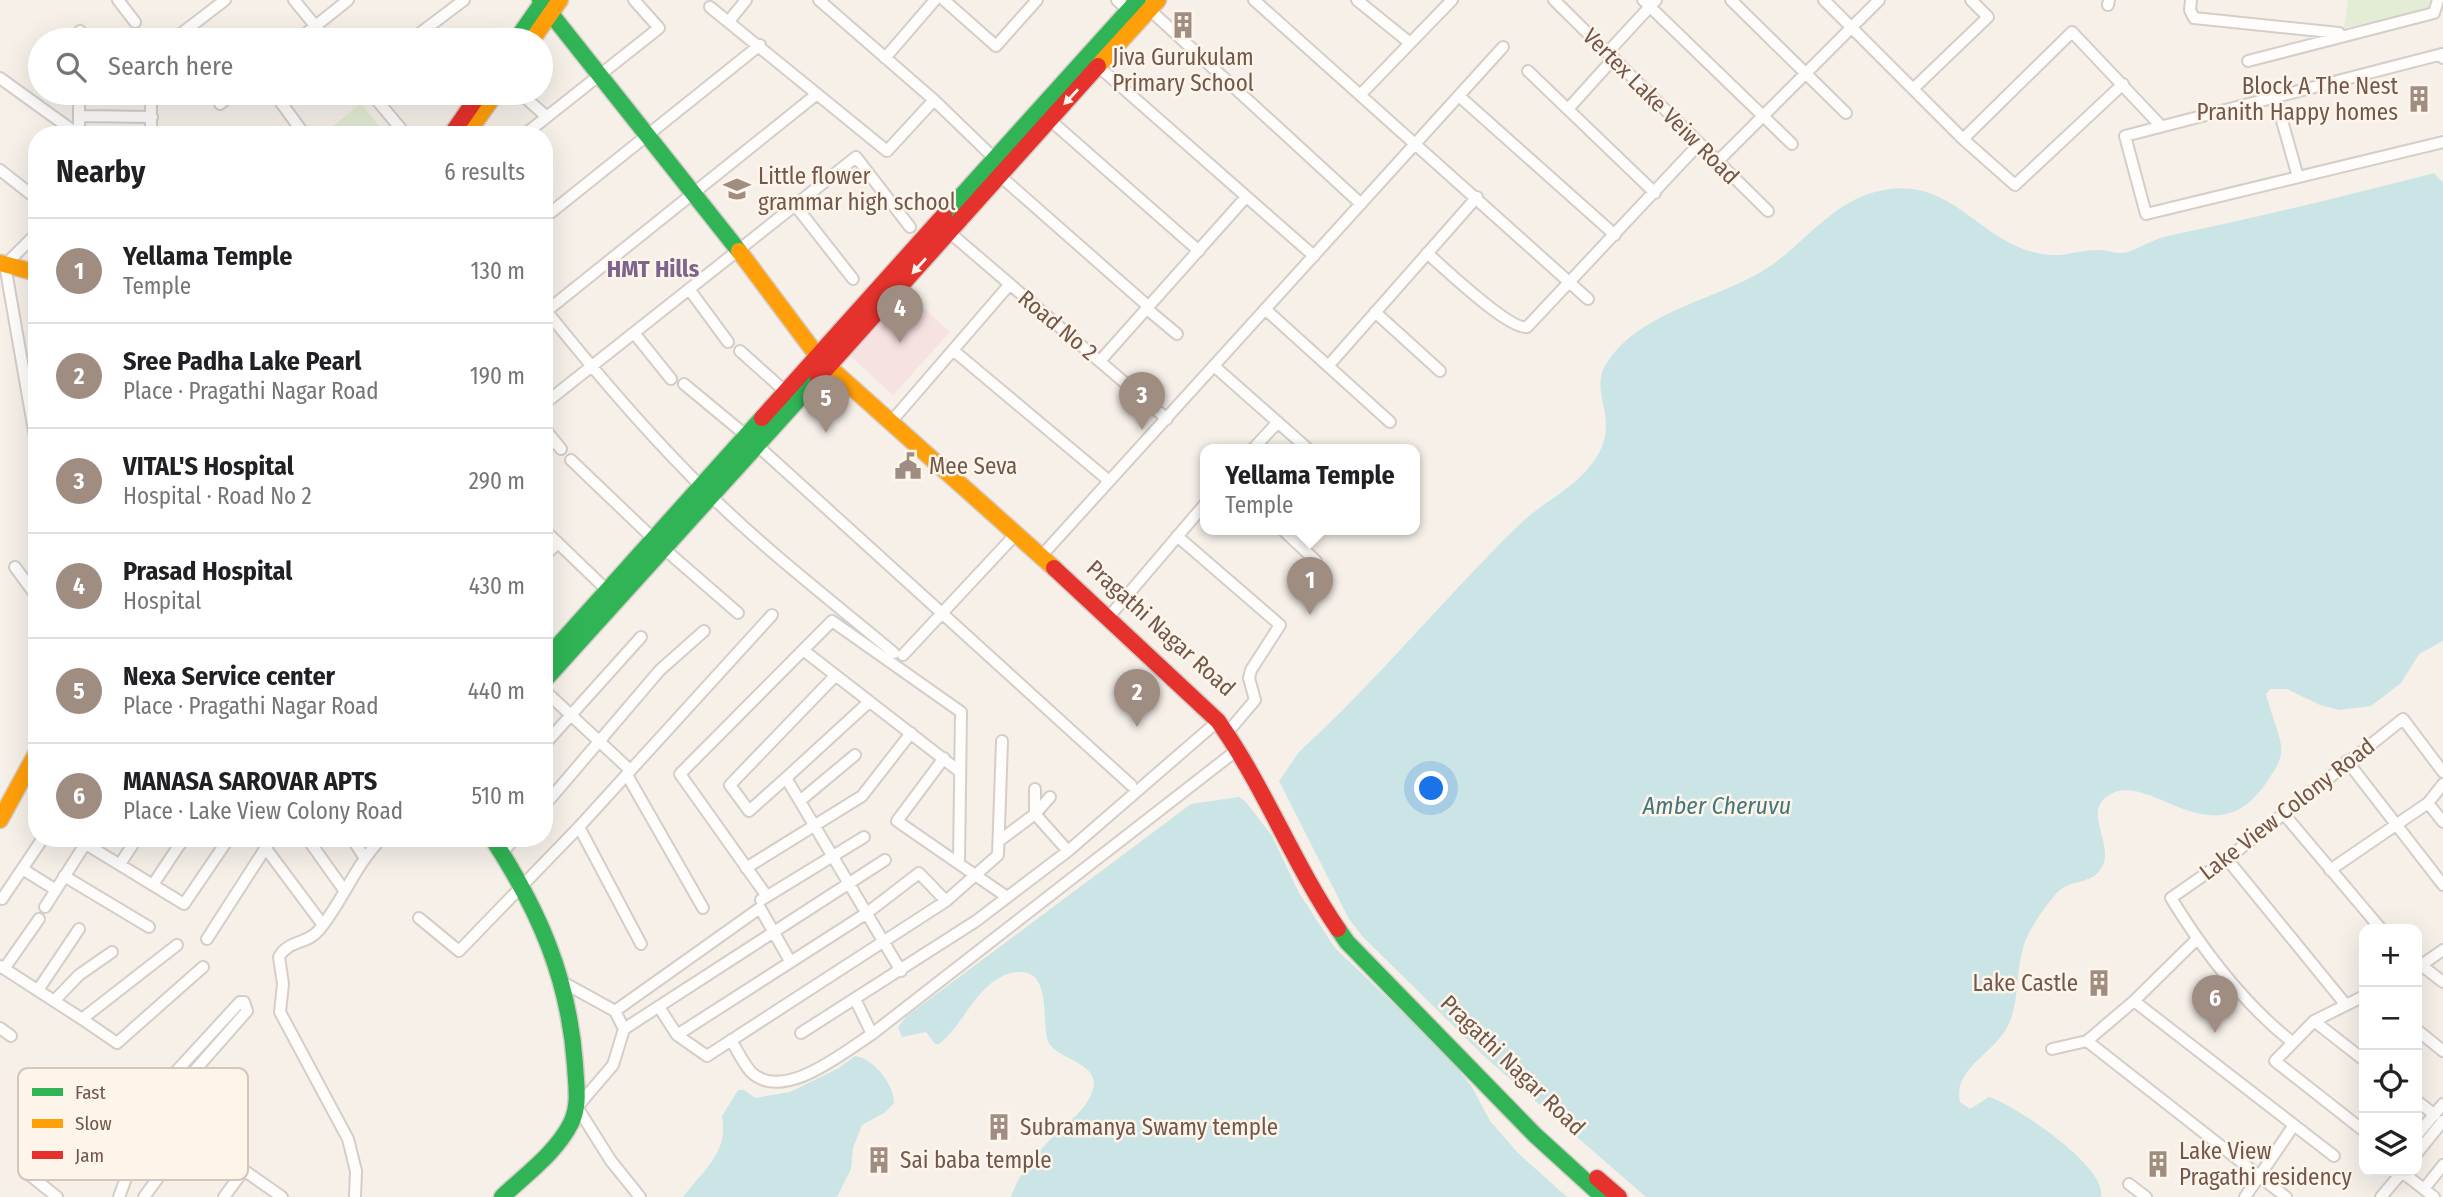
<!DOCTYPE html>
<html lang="en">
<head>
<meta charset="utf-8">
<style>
	body { margin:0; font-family:"Fira Sans Condensed",sans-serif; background:#f6f6f6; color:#202124 }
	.controls { position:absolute; right:21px; bottom:21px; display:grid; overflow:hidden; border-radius:14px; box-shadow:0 7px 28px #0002 }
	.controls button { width:63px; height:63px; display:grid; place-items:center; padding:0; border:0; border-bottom:2px solid #e0e0e0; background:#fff; color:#202124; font:35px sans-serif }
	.you { position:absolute; left:1432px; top:789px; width:24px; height:24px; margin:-18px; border:5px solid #fff; border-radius:50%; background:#1a73e8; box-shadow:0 0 0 10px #1a73e833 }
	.badge { display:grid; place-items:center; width:46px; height:46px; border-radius:50%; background:#a08d82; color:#fff; font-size:23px; font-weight:700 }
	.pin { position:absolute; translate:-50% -58px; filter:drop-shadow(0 2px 4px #0008) }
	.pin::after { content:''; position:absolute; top:37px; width:24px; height:21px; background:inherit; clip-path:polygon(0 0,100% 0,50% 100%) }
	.popup { position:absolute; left:1200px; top:444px; width:220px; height:91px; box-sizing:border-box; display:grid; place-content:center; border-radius:14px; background:#fff; filter:drop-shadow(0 2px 5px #0005); font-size:23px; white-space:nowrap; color:#757577 }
	.popup b { font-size:26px; color:#202124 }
	.popup::after { content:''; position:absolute; left:50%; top:100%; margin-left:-14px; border:14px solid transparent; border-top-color:#fff }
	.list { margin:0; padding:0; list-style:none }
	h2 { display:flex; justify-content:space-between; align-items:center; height:91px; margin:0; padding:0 28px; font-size:30px }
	h2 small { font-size:23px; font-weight:400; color:#757577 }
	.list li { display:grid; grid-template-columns:46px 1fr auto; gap:21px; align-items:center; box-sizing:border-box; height:105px; padding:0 28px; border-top:2px solid #e0e0e0 }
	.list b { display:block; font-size:26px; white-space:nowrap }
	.list p { margin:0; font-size:23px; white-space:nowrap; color:#757577 }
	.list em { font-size:23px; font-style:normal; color:#757577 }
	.icon { flex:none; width:38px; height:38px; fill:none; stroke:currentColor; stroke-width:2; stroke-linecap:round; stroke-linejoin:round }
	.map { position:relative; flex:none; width:2443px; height:1197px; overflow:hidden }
	.search { position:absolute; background:#fff; box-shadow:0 7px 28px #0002; left:28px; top:28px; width:525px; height:77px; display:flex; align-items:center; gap:18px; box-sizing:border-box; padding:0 24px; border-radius:38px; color:#757577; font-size:26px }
	.panel { position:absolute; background:#fff; box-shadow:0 7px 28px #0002; left:28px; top:126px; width:525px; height:721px; border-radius:28px }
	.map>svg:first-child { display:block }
	.medical { fill:#f7e2e2 }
	.green { fill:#e3ecd4 }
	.water { fill:#cbe4e5 }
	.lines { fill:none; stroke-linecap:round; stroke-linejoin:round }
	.street-casing { stroke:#d5cdc8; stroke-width:14 }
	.fast-casing { stroke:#d4ccc6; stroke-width:19 }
	.slow-casing { stroke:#d4ccc6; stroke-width:19 }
	.jam-casing { stroke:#d4ccc6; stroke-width:19 }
	.street { stroke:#fefdfc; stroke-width:10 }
	.fast { stroke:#30b455; stroke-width:16 }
	.slow { stroke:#ff9f0a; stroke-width:16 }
	.jam { stroke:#e5322d; stroke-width:16 }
	.oneway { fill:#fef5ea }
	.labels { text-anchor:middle; stroke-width:5; stroke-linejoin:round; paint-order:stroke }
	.poi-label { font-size:23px; fill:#72574b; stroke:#fef5ea; text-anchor:start }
	.street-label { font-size:23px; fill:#72574b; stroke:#fef5ea }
	.neighbourhood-label { font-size:24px; font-weight:bold; fill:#7d638e; stroke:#fef5ea }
	.water-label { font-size:24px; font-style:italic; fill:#43777e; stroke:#fef5ea }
	.key { fill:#fef5ea; stroke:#d4c6ba; stroke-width:2 }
	.key-label { font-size:19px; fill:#72574b }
</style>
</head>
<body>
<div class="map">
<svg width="2443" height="1197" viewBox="0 0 2443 1197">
	<rect width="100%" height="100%" fill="#f6f0e9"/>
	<!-- medical -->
	<path class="medical" d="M906,292l44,40 -57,63 -44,-40z"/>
	<!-- green -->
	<path class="green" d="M2348,0h82l-1,9 -85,19z
		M361,103l22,28 -5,4h-56z"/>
	<!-- water -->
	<path class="water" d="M2434,173l9,10v458l-24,13 -18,29 -30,23 -32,4 -19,-5 -33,-16h-17l-4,5c4,17 12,34 15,51 2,15 -7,26 -15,38 -56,82 -121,-22 -162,16 -17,16 8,46 -1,66 -10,22 -34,12 -47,29 -12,14 -28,36 -33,54 -7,24 -4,50 -13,73 -11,31 -58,46 -50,81l10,7 19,-12c26,8 119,70 112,100h-455l-160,-139 -123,-121 -14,-18 -70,-138 20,-29c78,-71 145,-154 220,-227 20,-20 48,-33 67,-54 43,-48 0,-75 20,-107 36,-57 119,-64 170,-102 33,-25 58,-59 99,-70 79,-22 104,57 175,63 17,1 34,-6 50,-5 10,1 18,5 28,2 14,-5 26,-13 40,-16 90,-19 178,-40 266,-63z
		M1239,797l7,5 26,34 27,57 36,55 110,105 27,34 18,34 28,32 49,44h-556c8,-24 25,-44 43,-61 14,-15 31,-24 38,-44 12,-30 -37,-32 -44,-51 -7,-19 4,-67 -26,-69 -41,-1 -56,52 -83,72h-4l-9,-12 -24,5 -4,-10 9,-11 284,-212z
		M855,1056c19,3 39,28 39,47l-10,10 -22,12 -9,23 -2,21 -14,28h-154c20,-27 46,-44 39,-81l16,-26h6l11,8 35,-6 49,-24z"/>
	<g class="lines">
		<defs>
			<path id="street" d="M118,0l17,22
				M294,0l33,40
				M819,0l115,100 60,58 5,17 150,132
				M944,0l52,46 41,-46
				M1117,0l12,11
				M1254,0l334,299
				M1357,0l53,43
				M1554,0l214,211
				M1643,0l149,144
				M1731,0l115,113
				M1824,0l139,139 52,46 108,-101
				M2191,0l-1,10 4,8 145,15
				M2108,5l1,-5
				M710,7l177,144 47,-51
				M1150,10l211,194
				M729,21l17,-21
				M182,33l43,-33
				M80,40v-9
				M298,40l50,-40
				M411,40l53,-40
				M1608,52l48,-52
				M885,58l50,-58
				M2443,58l-1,-4 -317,82 21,78 297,-72
				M2248,61l186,-48 4,-13
				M1099,67l215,189
				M1528,71l127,122
				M0,78l79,57
				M1914,88l74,-71 -17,-17
				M274,93l30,41
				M371,93l35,42
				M520,93l27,24
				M1361,94l91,-94
				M1459,96l156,139
				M2275,96l23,81
				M220,104l14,-11
				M1568,109l46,-51
				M79,116l73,1
				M1050,120l149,131
				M79,135v-42
				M151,135v-42
				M524,135l135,-107 -25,-28
				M1963,139l109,-107 88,93
				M1717,162l162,-162
				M0,170l37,29
				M795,205l58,74
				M544,218l216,-173
				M949,232l218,187
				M37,233l-32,32 32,183
				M1427,253c17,15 82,77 100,74l172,-183
				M689,289l39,53
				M544,308c52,65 107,130 167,188 57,56 121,105 183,157
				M1147,309l30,25
				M1265,309l125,113
				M1375,312l65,59
				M544,313l273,-219
				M634,333l37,46
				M740,351l47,42
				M954,351l154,129
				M1100,361l146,-164
				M1329,365l148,-168
				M1214,366l94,83
				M684,384l64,53 383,348
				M544,404l312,-247 54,70
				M896,416l114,-132
				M544,428l17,21
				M1253,449l25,-27
				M571,460l91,87 76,66
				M1282,529l34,32
				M544,530l14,13
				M1177,536l103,89 -29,45 -2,8 6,22 -22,26
				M1044,553l459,-506
				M544,556l14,-13 54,52
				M15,567l22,30
				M1113,612l92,-108
				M803,650l156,121
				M903,655l111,-119
				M544,690l86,80
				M869,702l-83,76 115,193
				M544,745l97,-108
				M944,758l-47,63 110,76
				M2347,761l96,124
				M627,775l76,133
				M786,778l-37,33 -19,-26 105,-109
				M801,800l54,-45
				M2428,803l15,19
				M544,806l116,-136 44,-39
				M2283,813l98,116
				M1035,814v-25
				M1035,814l15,-17
				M579,827l62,117
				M76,838l108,66 45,-66
				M307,838l37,52
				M352,838l12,19
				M999,841l36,-27 33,37
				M267,850l56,75
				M502,853l13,-15
				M2227,859l119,146
				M120,864l17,-26
				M746,868l116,-72 49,-63
				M24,870l32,20
				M2330,870l98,-67 15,-19
				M64,876l85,51
				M154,883l30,-45
				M766,895l-86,-121 152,-153 129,91 -2,150
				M2,899l41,-61
				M761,900l103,-63
				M45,907l44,-69
				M419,918l40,33 120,-124 193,-212
				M207,939l65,-101
				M2421,965l22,17
				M0,966l82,53 95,-74
				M2417,968l26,-18
				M4,969l35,-50
				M566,984l49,27 9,18 -11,36 -36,42 34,54 29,36
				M38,990l41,-61
				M2364,996l-50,25 -39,40 89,70
				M855,999l17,35
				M54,1001l25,-26 33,-23
				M2134,1001l200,155
				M659,1007l18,28 30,21 239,-155 52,-46 4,-114
				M615,1011l145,-103 30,53
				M82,1019l35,24 86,-76
				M2314,1021l50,39
				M0,1028l11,8
				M624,1029l261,-169
				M2417,1030l26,21
				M801,1033l175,-112 92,-70 150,-130
				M677,1035l190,-122 52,-40 27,28
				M731,1040c6,10 12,23 20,32 32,31 93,-20 121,-38l365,-284
				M2087,1041l199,156
				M2292,1042c-48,-38 -89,-92 -121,-144l56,-39 176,-140 40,53
				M2052,1049l35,-8 47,-40 63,-62
				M2417,1101l18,14
				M160,1110l87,-99 -3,-9h-4l-91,99c43,34 89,65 133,96
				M2417,1135l26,-31
				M2417,1153l26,-32
				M26,1172l31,25
				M2402,1172l32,25
				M2129,1184l17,13
				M2424,1189l19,-24
				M119,1197l28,-75 2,-21
				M144,1197l47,-64
				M224,1197l20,-27
				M355,1197l1,-26 -8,-32 -68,-127 3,-28 -4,-27c9,-17 29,-13 40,-27 24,-29 36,-65 63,-92
				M2245,1197l49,-72
				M2381,1197l22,-26"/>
			<path id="fast" d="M540,0l199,251
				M516,40l28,-40
				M944,215l194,-215
				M544,661l218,-243
				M544,681l274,-303
				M492,838c47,72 77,141 83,227 1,20 5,40 -4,58 -15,30 -45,51 -69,74
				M1338,929l9,13 188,193 68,62"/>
			<path id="slow" d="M532,40l28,-40
				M1098,66l60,-66
				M466,135l30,-42
				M739,251l80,107 235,210
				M0,263l37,10
				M0,820l37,-68"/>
			<path id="jam" d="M451,135l29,-42
				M818,378l280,-312
				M762,418l182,-203
				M1054,568l164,153c46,65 75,142 120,208
				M1597,1178l22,19"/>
		</defs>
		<!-- street casing -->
		<use href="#street" class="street-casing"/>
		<!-- fast casing -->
		<use href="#fast" class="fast-casing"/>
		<!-- slow casing -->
		<use href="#slow" class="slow-casing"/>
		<!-- jam casing -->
		<use href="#jam" class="jam-casing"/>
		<!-- street -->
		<use href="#street" class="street"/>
		<!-- fast -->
		<use href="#fast" class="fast"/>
		<!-- slow -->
		<use href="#slow" class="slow"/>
		<!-- jam -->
		<use href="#jam" class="jam"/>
	</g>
	<!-- one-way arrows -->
	<defs><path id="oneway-solid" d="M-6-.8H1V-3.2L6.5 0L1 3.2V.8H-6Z" transform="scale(1.75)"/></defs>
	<g class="oneway">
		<use href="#oneway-solid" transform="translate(1071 97) rotate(133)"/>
		<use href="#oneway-solid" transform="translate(919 266) rotate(132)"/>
	</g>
	<!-- icons -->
	<defs>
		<symbol id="building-bare" viewBox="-9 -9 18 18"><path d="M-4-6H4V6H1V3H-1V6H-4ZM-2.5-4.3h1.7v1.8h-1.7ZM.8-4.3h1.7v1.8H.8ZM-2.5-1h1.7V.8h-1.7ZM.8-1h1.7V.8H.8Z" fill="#a08d82" stroke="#fef5ea" stroke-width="2.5" paint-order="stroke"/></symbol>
		<symbol id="school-bare" viewBox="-9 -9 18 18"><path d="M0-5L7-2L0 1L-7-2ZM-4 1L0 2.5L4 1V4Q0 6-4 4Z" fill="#a08d82" stroke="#fef5ea" stroke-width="2.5" paint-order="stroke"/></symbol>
		<symbol id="civic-bare" viewBox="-9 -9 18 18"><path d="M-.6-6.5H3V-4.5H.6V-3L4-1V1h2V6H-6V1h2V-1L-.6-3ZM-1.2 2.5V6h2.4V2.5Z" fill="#a08d82" stroke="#fef5ea" stroke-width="2.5" paint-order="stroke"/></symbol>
	</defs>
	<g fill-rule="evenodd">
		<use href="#building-bare" x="1164" y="6" width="38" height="38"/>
		<use href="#building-bare" x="2400" y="80" width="38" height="38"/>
		<use href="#school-bare" x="718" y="170" width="38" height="38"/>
		<use href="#civic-bare" x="889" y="447" width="38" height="38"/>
		<use href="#building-bare" x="2080" y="964" width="38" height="38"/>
		<use href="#building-bare" x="980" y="1108" width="38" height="38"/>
		<use href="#building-bare" x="860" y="1141" width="38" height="38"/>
		<use href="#building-bare" x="2139" y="1145" width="38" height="38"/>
	</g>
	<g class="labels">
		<!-- poi labels -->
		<g class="poi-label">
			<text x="1183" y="65" text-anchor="middle">Jiva Gurukulam<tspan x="1183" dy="26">Primary School</tspan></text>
			<text x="2398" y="94" text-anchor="end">Block A The Nest<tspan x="2398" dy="26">Pranith Happy homes</tspan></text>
			<text x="758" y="184">Little flower<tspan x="758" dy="26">grammar high school</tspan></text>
			<text x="929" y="474">Mee Seva</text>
			<text x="2078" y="991" text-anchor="end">Lake Castle</text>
			<text x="1020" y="1135">Subramanya Swamy temple</text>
			<text x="2179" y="1159">Lake View<tspan x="2179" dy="26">Pragathi residency</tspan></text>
			<text x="900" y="1168">Sai baba temple</text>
		</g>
		<!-- street labels -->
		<g class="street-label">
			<text transform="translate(1661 106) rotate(45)" y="8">Vertex Lake Veiw Road</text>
			<text transform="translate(1058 325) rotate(40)" y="8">Road No 2</text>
			<text transform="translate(1161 628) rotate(42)" y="8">Pragathi Nagar Road</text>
			<text transform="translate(2287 809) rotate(-38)" y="8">Lake View Colony Road</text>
			<text transform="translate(1513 1065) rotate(44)" y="8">Pragathi Nagar Road</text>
		</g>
		<!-- neighbourhood labels -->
		<g class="neighbourhood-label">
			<text x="653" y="277">HMT Hills</text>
		</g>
		<!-- water labels -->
		<g class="water-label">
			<text x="1717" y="814">Amber Cheruvu</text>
		</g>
	</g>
	<!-- legend -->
	<rect x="18" y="1068" width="230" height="112" rx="10" class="key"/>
	<rect x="32" y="1088" width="31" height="8" fill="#30b455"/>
	<rect x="32" y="1119" width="31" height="9" fill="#ff9f0a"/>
	<rect x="32" y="1151" width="31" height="8" fill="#e5322d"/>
	<g class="key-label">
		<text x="75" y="1099">Fast</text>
		<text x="75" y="1130">Slow</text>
		<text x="75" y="1162">Jam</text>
	</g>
</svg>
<div class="controls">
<button>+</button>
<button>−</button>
<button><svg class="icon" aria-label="locate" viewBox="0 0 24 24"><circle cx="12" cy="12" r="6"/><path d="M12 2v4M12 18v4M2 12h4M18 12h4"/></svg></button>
<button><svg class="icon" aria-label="layers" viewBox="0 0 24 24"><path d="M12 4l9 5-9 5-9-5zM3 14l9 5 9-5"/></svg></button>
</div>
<div class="you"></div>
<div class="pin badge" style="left:1310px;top:615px">1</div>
<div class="popup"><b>Yellama Temple</b>Temple</div>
<div class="pin badge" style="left:1137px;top:727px">2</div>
<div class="pin badge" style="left:1142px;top:430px">3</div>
<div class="pin badge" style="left:900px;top:343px">4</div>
<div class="pin badge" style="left:826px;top:433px">5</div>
<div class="pin badge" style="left:2215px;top:1033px">6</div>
<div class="search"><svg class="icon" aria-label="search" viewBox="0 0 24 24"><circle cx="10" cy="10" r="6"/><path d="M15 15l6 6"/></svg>Search here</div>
<section class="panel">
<h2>Nearby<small>6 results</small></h2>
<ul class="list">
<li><span class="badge">1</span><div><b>Yellama Temple</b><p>Temple</p></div><em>130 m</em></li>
<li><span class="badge">2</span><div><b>Sree Padha Lake Pearl</b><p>Place · Pragathi Nagar Road</p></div><em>190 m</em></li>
<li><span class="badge">3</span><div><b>VITAL'S Hospital</b><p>Hospital · Road No 2</p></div><em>290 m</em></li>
<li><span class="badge">4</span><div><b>Prasad Hospital</b><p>Hospital</p></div><em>430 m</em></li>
<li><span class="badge">5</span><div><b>Nexa Service center</b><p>Place · Pragathi Nagar Road</p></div><em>440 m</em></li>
<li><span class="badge">6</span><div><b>MANASA SAROVAR APTS</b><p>Place · Lake View Colony Road</p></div><em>510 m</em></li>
</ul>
</section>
</div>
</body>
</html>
